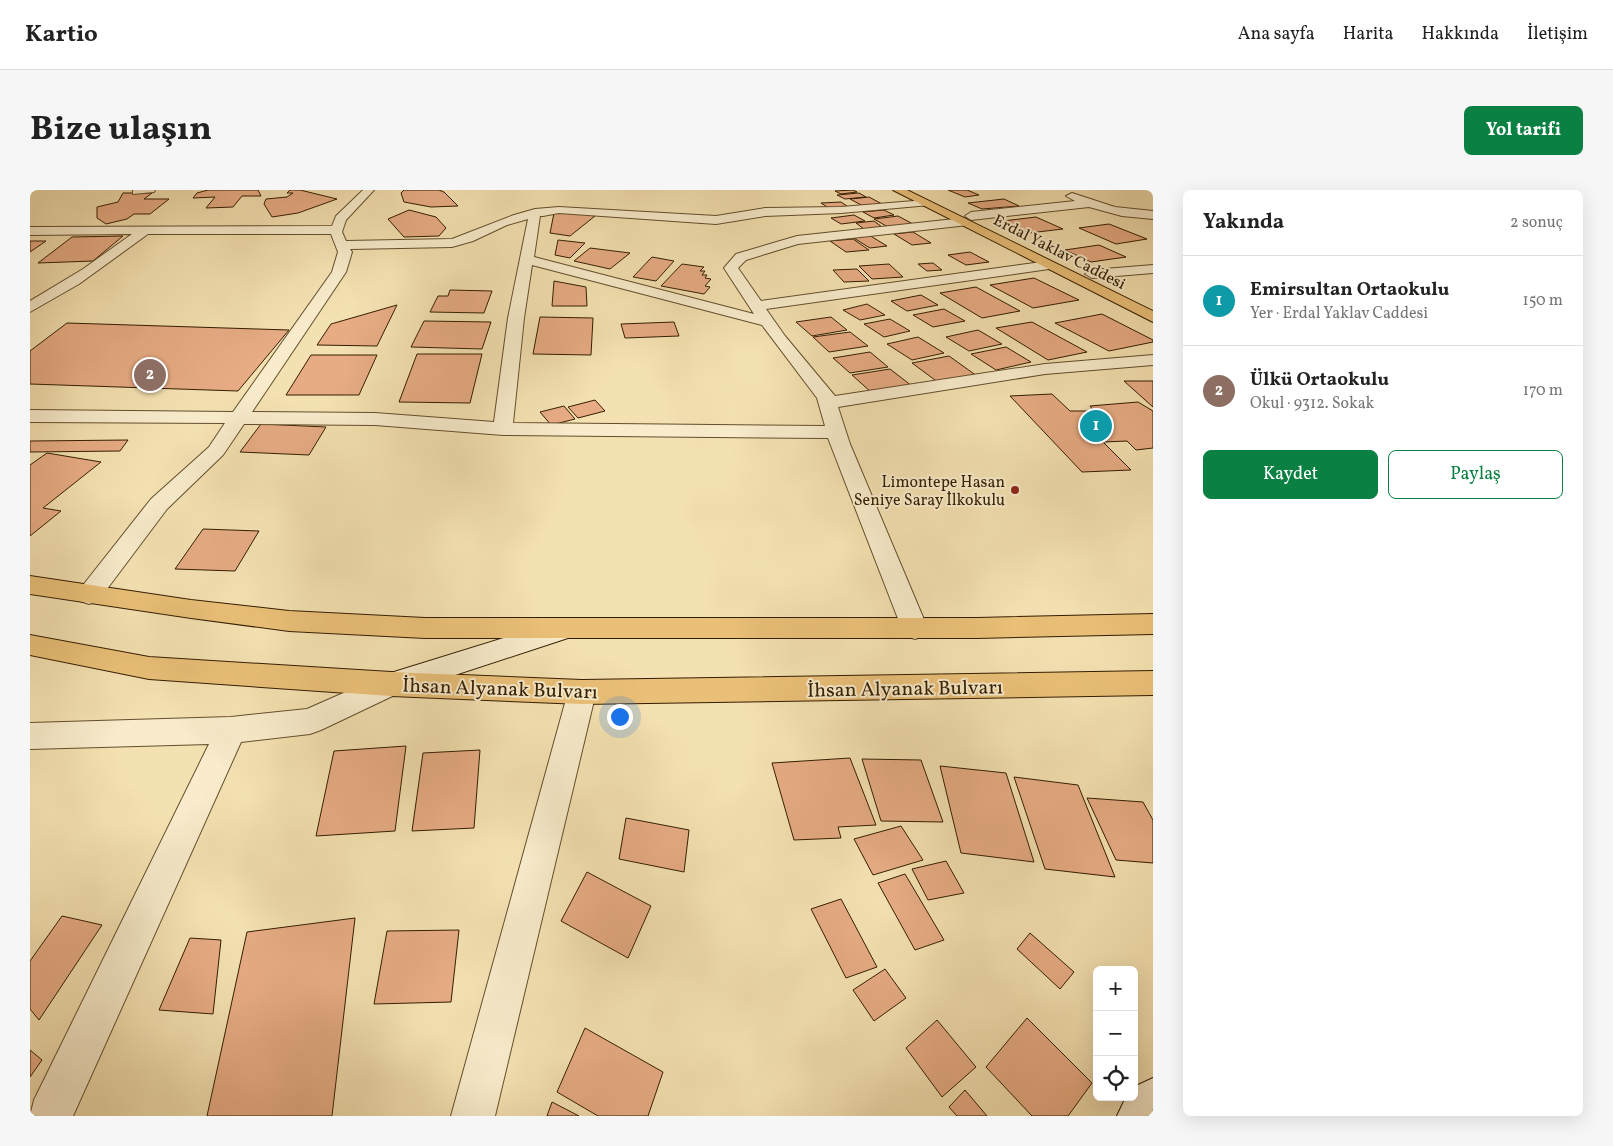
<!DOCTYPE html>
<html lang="tr">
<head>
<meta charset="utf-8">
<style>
	body { margin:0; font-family:Vollkorn,serif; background:#f6f6f6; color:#222 }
	.controls { position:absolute; right:15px; bottom:15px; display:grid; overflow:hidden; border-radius:8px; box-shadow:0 5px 20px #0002 }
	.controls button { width:45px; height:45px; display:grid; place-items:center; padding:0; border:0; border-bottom:1px solid #e0e0e0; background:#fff; color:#222; font:25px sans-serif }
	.you { position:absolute; left:589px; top:526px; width:18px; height:18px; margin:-12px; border:4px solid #fff; border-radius:50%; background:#1a73e8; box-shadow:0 0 0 8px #1a73e833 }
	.badge { display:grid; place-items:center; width:32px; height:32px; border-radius:50%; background:#0b8043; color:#fff; font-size:16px; font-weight:700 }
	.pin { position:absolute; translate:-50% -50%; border:2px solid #fff; box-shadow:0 1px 5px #0006 }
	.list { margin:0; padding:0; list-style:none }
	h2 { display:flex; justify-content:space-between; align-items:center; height:65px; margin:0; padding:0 20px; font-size:21px }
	h2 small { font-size:16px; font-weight:400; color:#767676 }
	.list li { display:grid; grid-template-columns:32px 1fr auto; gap:15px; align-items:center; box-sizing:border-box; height:90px; padding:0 20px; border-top:1px solid #e0e0e0 }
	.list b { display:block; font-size:19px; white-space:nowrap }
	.list p { margin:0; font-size:16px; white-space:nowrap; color:#767676 }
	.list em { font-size:16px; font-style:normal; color:#767676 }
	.actions { display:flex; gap:10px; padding:15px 20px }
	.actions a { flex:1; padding:11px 0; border:1px solid #0b8043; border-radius:8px; text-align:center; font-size:18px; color:#0b8043 }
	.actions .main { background:#0b8043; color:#fff }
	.icon { flex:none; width:28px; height:28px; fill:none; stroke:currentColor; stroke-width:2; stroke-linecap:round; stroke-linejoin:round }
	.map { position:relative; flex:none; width:1123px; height:926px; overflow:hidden; border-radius:8px }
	header { display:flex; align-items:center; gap:30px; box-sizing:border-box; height:70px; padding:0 25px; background:#fff; border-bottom:1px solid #e0e0e0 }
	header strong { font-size:24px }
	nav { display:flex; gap:28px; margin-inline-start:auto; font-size:18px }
	.intro { display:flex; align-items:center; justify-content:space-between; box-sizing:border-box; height:120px; padding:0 30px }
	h1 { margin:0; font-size:35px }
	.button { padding:12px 22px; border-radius:8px; background:#0b8043; color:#fff; font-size:18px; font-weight:700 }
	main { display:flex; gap:30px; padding:0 30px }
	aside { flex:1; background:#fff; border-radius:8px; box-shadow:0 5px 20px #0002 }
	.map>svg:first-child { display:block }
	.building { fill:#e7ac84; stroke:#341d00 }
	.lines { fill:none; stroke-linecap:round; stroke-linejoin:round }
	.street-casing { stroke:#644e2c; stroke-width:2 }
	.secondary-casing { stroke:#341d00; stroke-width:2 }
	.primary-casing { stroke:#341d00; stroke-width:2 }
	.street { fill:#f8eccc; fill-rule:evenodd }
	.secondary { fill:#f8eccc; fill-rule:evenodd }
	.primary { fill:#eac078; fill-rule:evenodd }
	.poi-dot { fill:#8f2418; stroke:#f8eccc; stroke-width:2 }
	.labels { text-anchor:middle; stroke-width:4; stroke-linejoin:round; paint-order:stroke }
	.far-street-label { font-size:16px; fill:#341d00; stroke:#f8eccc }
	.far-poi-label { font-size:16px; fill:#341d00; stroke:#f8eccc; text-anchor:end }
	.street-label { font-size:20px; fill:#341d00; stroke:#f8eccc }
</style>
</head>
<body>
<header>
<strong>Kartio</strong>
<nav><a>Ana sayfa</a><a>Harita</a><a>Hakkında</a><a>İletişim</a></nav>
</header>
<div class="intro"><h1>Bize ulaşın</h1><a class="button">Yol tarifi</a></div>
<main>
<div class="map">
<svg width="1123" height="926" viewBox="0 0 1123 926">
	<rect width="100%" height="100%" fill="#f4e1b1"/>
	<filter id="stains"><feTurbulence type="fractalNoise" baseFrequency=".004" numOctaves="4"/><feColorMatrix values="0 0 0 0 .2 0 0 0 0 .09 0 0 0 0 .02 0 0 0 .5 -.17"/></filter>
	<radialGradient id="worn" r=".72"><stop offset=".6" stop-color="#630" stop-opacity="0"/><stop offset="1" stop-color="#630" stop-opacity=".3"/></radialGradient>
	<!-- building -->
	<path class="building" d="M178,0h50l3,6h-19l-9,11 -27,1 9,-11 -22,1 4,-5z
		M260,0h10l37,9 -39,14 -26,4 -8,-13 2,-5 21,-2 6,-4h-6z
		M374,0h35l5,2 14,14 -27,1 -27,-5 -3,-9z
		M823,0l4,2 -16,2 -6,-3z
		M918,0h19l12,5 -14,2z
		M93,3h29l-8,6h25l-19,15h-16l-7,5 -21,5 -9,-6v-11l21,-5z
		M829,3l7,4 -21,2 -8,-4z
		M839,7l13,7 -19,2 -13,-7z
		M974,9l15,7 -37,3 -14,-6z
		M811,12l9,6 -20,1 -9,-6z
		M379,20l27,7 10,11 -7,8 -35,1 -16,-18z
		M854,20l10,5 -20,3 -11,-6z
		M524,23h20l21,3 -25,20 -20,-3z
		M824,25l11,6 -24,3 -10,-6z
		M868,26l15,8 -25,3 -14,-8z
		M1006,27l27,12 -34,4 -26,-12z
		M844,31l8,6 -18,2 -8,-6z
		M1079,34l38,15 -31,5 -37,-16z
		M883,42l18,11 -19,2 -18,-11z
		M839,45l18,11 -17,2 -18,-11z
		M93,46l-30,25 -55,2 34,-26z
		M823,49l16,11 -23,2 -16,-11z
		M528,50l27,3 -15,15 -15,-3z
		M0,51h16l-16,11z
		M1069,55l27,12 -35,5 -26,-12z
		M560,58l40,5 -20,16 -36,-8z
		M940,62l19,10 -23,3 -18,-10z
		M622,67l22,4 -18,20 -23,-4z
		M903,73l9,7 -15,1 -9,-7z
		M652,74l22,3 -4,4h5l-3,4h5l-2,3 6,1 -6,7 5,1 -6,7 -43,-8z
		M859,74l14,13 -31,2 -13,-13z
		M827,79l12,12 -25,1 -11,-12z
		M1004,88l45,22 -46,8 -43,-23z
		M524,91l32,6 1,19h-35z
		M946,97l44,24 -38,7 -42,-25z
		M420,100l42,1 -8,22 -54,-1 8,-16h10z
		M891,105l17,10 -31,6 -16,-10z
		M837,114l18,11 -25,5 -17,-10z
		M367,115l-20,41 -60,-1 14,-21z
		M914,119l21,12 -32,6 -20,-12z
		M1072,124l51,26v2l-44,9 -54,-28z
		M510,127l53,1 -2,37 -58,-1z
		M801,127l16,13 -35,6 -16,-14z
		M860,129l20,12 -26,6 -20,-13z
		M394,131l67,1 -9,27 -71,-2z
		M644,132l5,14 -54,2 -4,-14z
		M1002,132l55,30 -39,8 -52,-32z
		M37,133l222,7 -51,61 -208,-7v-33z
		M948,140l24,14 -33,7 -23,-14z
		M820,142l18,14 -39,6 -16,-15z
		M888,147l26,16 -32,7 -25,-16z
		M976,157l25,15 -35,8 -25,-16z
		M840,162l18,15 -38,6 -17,-15z
		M387,164h65l-12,49 -71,-1z
		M281,165h66l-18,40h-73z
		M919,166l28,20 -38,7 -27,-20z
		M860,179l22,17 -40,7 -20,-18z
		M1094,191h29v26z
		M1022,204l18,17h24l-4,-5 48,-4 15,9v37l-17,2 -9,-9 -24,1 28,28 -49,2 -72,-76z
		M565,210l10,11 -27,7 -10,-11z
		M534,216l11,13 -24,6 -11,-13z
		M231,234l65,3 -17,28 -69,-3z
		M98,250l-8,11 -90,1v-11z
		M17,263l54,9 -58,46 18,3 -31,25v-71z
		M173,339l56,2 -24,40 -60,-2z
		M376,556l-11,85 -79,5 18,-85z
		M450,560l-6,78 -62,3 11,-78z
		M820,568l26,67 -38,2 3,11 -47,2 -22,-77z
		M832,569l59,1 22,62 -62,-1z
		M910,576l66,7 28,89 -73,-9z
		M984,587l64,8 37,92 -70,-8z
		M1057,608l56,4 10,18v43l-37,-3z
		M596,628l63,12 -5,42 -65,-13z
		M871,636l22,34 -50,15 -19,-36z
		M916,671l18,32 -36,7 -16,-31z
		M557,682l64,34 -23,52 -67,-37z
		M875,684l39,66 -29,10 -37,-67z
		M811,709l36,68 -31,11 -35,-69z
		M32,726l40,9 -63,95 -9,-11v-48z
		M325,728l-23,198h-125l40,-184z
		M429,740l-8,72 -77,2 13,-73z
		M1000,743l44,39 -14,17 -43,-40z
		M160,748l31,2 -8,74 -54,-4z
		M855,779l21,29 -32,23 -21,-31z
		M997,828l65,65 -24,33h-36l-46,-49z
		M907,830l39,47 -34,30 -36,-49z
		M555,838l78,44 -15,44h-50l-41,-24z
		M0,860l12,10 -12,17z
		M935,900l22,26h-30l-8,-9z
		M522,912l27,14h-32z"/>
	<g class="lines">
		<defs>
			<path id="street" d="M103,0h22l-1,2 -21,2z
				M333,0h11l-28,30 -4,12 4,9 106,-2 62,-24 21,-6 24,-2 157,9 49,-8 76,-1 85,-7 6,3 -2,2 -89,8 -76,3 -49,8 -157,-11 -16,3h-3l-6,41 220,57 -30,-46 12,-14 61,-18 167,-18 6,4 -2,3 -170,19 -52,16 -8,8 23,33 288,-40 7,4 -7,4 -283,40 19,27 50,60 210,-32 108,-9v10l-108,9 -207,33 12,37 78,185 -4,7 -9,3 -9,-3 -4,-7 -74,-191 -325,-3 -128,-10 -131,-1 -21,31 -56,54 -69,92 -9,3 -9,-3 -4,-6 4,-6 71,-90 58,-52 16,-24 -195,-1v-12l203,2 99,-140 6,-20 -7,-18h-183l-69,50 -49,28v-11l53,-32 49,-35 -102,1v-8l302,-1 4,-10zM498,29l-20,99 -14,104 -119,-9 -123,-1 94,-140 6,-20 -2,-3 102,-2 21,-6 34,-16zM502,75l230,60 55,73 8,28 -312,-3 11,-105z
				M1042,3l43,14 38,4v8l-31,-3 -33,-9 -118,13 -6,-4 6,-4 104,-11 -9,-5z
				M1123,75v8l-61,5 -7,-4 7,-4z
				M361,482l10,4 4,8 -4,8 -80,38 -11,4 -69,8 -168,374h-43l4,-16 175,-356 -179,5v-26l201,-6 76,-8z
				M552,490l10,4 4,8 -101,424h-44l117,-424 4,-8z"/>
			<path id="secondary" d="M535,429l9,3 4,7 -4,7 -183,60 -10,-4 -4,-8 4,-8z
				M1123,888v38h-36l9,-19h8v-9l4,-3z"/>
			<path id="primary" d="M863,0h14l246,121v11z
				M0,386l161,24 98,11 136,7h552l176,-4v20l-176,4h-552l-136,-7 -98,-13 -161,-24z
				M0,445l119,22 242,15 191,8 571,-9v24l-571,9 -191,-8 -242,-17 -119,-24z"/>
		</defs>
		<!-- street casing -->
		<use href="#street" class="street-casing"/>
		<!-- secondary casing -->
		<use href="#secondary" class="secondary-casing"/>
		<!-- primary casing -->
		<use href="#primary" class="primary-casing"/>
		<!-- street -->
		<use href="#street" class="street"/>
		<!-- secondary -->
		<use href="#secondary" class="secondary"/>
		<!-- primary -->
		<use href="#primary" class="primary"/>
	</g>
	<!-- markers -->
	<circle class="poi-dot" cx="985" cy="300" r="5"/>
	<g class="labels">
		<!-- far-street labels -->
		<g class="far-street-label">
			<text transform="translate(1030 61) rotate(27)" y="6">Erdal Yaklav Caddesi</text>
		</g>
		<!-- far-poi labels -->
		<g class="far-poi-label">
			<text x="975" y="297">Limontepe Hasan<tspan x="975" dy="18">Seniye Saray İlkokulu</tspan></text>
		</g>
		<!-- street labels -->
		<g class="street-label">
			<text transform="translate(470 498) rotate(2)" y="7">İhsan Alyanak Bulvarı</text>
			<text transform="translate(875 498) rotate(-1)" y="7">İhsan Alyanak Bulvarı</text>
		</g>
	</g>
	<rect width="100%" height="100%" filter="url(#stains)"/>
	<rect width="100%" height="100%" fill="url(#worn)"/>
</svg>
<div class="controls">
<button>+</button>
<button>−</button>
<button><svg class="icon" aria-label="locate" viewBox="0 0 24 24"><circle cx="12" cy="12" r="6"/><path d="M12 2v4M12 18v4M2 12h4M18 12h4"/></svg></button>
</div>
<div class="you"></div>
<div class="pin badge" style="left:1066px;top:236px;background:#0f9aa8">1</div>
<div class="pin badge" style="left:120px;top:185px;background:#8d6e63">2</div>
</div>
<aside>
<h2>Yakında<small>2 sonuç</small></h2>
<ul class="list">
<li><span class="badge" style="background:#0f9aa8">1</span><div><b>Emirsultan Ortaokulu</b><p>Yer · Erdal Yaklav Caddesi</p></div><em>150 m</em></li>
<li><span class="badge" style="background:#8d6e63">2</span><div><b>Ülkü Ortaokulu</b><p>Okul · 9312. Sokak</p></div><em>170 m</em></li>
</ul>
<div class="actions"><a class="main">Kaydet</a><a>Paylaş</a></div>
</aside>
</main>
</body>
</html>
